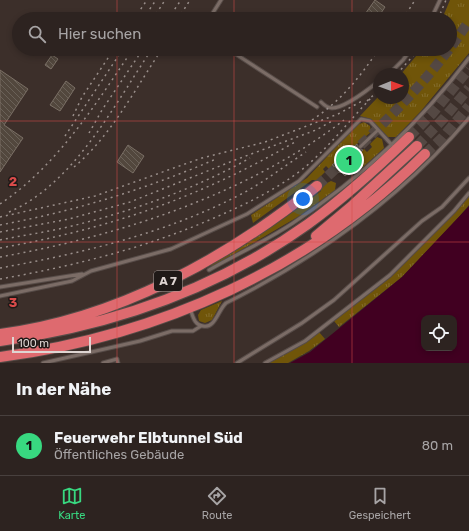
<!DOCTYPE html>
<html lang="de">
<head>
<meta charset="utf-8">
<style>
	body { margin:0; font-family:Rubik,sans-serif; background:#352b29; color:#f1f3f6 }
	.controls { position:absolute; right:12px; bottom:12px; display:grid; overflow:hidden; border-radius:8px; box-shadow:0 2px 6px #0003 }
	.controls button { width:36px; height:36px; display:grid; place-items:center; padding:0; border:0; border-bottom:1px solid #48403e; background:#2d2320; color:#f1f3f6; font:20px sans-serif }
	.compass { position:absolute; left:373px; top:68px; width:36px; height:36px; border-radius:50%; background:#2d2320; box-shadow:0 2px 6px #0003; rotate:89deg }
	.scale { position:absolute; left:12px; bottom:10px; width:79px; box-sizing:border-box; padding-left:4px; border:2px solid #ded5d2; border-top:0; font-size:11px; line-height:14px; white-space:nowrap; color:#ded5d2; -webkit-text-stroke:3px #1f1917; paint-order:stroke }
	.you { position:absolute; left:303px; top:199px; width:14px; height:14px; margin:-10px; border:3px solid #fff; border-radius:50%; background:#1a73e8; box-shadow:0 0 0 6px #1a73e833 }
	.badge { display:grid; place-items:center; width:26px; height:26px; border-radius:50%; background:#38d880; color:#111; font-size:13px; font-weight:700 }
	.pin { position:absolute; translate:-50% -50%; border:2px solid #fff; box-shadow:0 1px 4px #0006 }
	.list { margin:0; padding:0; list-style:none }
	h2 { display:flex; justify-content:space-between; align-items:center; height:52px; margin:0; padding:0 16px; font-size:17px }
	h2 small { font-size:13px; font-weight:400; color:#a7a4a5 }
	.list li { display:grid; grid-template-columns:26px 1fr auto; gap:12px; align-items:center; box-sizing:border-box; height:60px; padding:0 16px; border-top:1px solid #48403e }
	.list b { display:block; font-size:15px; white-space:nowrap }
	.list p { margin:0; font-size:13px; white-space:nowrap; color:#a7a4a5 }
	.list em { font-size:13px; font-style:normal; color:#a7a4a5 }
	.icon { flex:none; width:22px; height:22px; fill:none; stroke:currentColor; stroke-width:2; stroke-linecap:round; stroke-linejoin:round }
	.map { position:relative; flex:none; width:469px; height:363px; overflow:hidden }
	.search { position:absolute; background:#2d2320; box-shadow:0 2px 6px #0003; left:12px; right:12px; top:12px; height:44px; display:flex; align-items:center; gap:10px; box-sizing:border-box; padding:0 14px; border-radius:22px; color:#a7a4a5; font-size:15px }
	.sheet { height:112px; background:#2d2320 }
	nav { display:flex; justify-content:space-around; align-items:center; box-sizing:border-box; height:56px; border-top:1px solid #48403e; background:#2d2320; font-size:11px; color:#a7a4a5 }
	nav a { display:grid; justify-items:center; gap:2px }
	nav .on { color:#38d880 }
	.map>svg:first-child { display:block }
	.grass { fill:url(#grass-tufts) }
	.water { fill:#410021; fill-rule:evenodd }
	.building { fill:url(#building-back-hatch); stroke:#7a6f65 }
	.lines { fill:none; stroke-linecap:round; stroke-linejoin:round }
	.motorway-tunnel { stroke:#544843; stroke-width:10; stroke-dasharray:10 5; stroke-linecap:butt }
	.service-casing { stroke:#574c48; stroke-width:5 }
	.motorway-casing { stroke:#574c48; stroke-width:12 }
	.service { stroke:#7b6c66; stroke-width:3 }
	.motorway { stroke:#de6a6f; stroke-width:10 }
	.rail { stroke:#9a8f8b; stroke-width:1.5; stroke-dasharray:2 4; stroke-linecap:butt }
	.grid { fill:none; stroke:#d84b4a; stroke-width:1; stroke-opacity:0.55 }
	.labels { text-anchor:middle; stroke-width:3; stroke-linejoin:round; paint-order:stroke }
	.shield { fill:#1f1917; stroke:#a59d9a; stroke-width:1 }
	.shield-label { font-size:12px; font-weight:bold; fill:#ded5d2 }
	.grid-label { font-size:13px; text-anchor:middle; font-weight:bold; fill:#d84b4a; stroke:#1f1917; stroke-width:3; stroke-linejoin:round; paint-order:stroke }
</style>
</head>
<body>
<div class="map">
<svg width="469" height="363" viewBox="0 0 469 363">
	<defs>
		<pattern id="grass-tufts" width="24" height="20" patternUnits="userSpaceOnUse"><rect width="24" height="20" fill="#705509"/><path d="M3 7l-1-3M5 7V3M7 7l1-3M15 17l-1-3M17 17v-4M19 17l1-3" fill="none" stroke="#846d2c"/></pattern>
		<pattern id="building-back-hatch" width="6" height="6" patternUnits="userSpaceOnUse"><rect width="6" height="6" fill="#52473d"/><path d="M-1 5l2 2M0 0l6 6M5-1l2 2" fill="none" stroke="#6a6158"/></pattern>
	</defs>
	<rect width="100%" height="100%" fill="#3c2f2a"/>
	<!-- grass -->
	<path class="grass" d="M450,0h19v53l-48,58 -25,26h-8l-17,-18 -11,-3 19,-20v2h24v-24h-2l21,-25h28v-30h-8z
		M364,122l6,4 1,6 -39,33 2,1 -4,4 -4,-4 -3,3 2,3 -8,8h-5l-59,43 -2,-8 56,-37 50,-53z
		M377,137l5,2 2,9 -22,20 -4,-14 6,-5 3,3 5,-5 -2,-3z
		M331,181l5,2 -1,7 -34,25 -89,52 -1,-2c38,-22 75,-47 110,-74v-5z
		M469,195v10l-11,13 -56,59 -63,50 -5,-6 57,-44z
		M222,301l-10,19 -7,3 -6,-2 -1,-6 3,-5z
		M319,332l6,7 -16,12 -21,12h-20z"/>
	<!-- water -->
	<path class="water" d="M469,206v157h-179l20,-11 92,-75zM424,318h30v30h-30z"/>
	<!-- building -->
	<path class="building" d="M375,0l10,7 -8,12h-11l-3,-2z
		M52,55l6,4 -7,10 -6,-4z
		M0,70l28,19 -24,36 19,13 -23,34z
		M66,81l9,7 -15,23 -10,-6z
		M357,144l1,5 5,1 -3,3v10l-15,13 -4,-4 -6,1 -3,-3 2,-4 -2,-1z
		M128,145l16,11 -11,17 -16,-11z"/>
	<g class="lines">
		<!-- motorway-tunnel -->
		<path class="motorway-tunnel" d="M409,137l23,-23 37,-45
			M417,146l27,-28 25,-30
			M425,154l17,-16 27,-32
			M317,186c55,-51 111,-102 152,-165"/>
		<defs>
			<path id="service" d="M209,19l12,-19
				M431,19l9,-19
				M228,49l89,58
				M389,74l14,-14 8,-11
				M321,102c3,3 7,6 11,6 12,0 37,-19 47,-27
				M360,147l18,-17
				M209,270c28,-16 57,-29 84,-47 68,-45 127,-100 176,-165
				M0,287l82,-13
				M0,296l72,-15 19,-10 80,-22 76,-35 52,-33 62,-62 9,2 22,24
				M190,309c3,7 4,16 13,17 12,3 15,-16 23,-23 92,-46 176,-106 243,-185
				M43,363l97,-22 32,-10h21l8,-5
				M103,363l14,-4 1,4
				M237,363l65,-40 32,-23 88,-79 20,-14 27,-29
				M265,363l40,-22 85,-66 64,-64 15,-18"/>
			<path id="motorway" d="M316,236l37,-31 64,-59
				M0,334c116,-15 226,-75 317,-148
				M0,341c110,-15 217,-52 308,-117 36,-26 69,-56 101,-87
				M0,357c159,-21 311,-89 425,-203"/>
		</defs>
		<!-- service casing -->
		<use href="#service" class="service-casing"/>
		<!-- motorway casing -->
		<use href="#motorway" class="motorway-casing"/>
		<!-- service -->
		<use href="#service" class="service"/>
		<!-- motorway -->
		<use href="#motorway" class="motorway"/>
		<!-- rail -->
		<path class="rail" d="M134,19l13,-19
			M143,19l13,-19
			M153,19l12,-19
			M168,19l13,-19
			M178,19l12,-19
			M403,19l12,-19
			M438,19l8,-19
			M397,74l22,-25
			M367,101l12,-11
			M73,116l9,-19 32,-48
			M312,120c30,-20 47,-42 67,-71
			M89,133l13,-23 41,-61
			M65,136l58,-87
			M74,167c37,-31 61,-78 88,-118
			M0,204c57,-38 95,-99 133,-155
			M9,212c65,-28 105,-107 143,-163
			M0,217l95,-21 107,-38 63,-16 73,-28 26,-14
			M0,225c75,-14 146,-36 216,-66
			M0,232l69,-13 61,-17 105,-42 81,-30 18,-10
			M0,240c24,-5 48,-8 72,-14 60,-15 123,-37 178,-68
			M0,248c108,-19 201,-51 295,-106
			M0,257c119,-21 248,-63 344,-137
			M0,268c84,-15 171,-36 247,-77 21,-12 39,-26 59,-39
			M0,279c74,-13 145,-31 214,-61 32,-14 62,-28 90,-50 25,-21 45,-47 67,-70"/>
	</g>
	<!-- grid -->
	<path class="grid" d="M117,0v19M234,0v19M352,0v19M117,49v314M234,49v314M352,49v314M0,121h469M0,242h469"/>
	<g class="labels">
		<!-- shield labels -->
		<rect class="shield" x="154" y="271" width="28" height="20" rx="3"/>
		<g class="shield-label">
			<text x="168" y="285">A 7</text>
		</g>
	</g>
	<g class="grid-label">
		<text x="13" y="186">2</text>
		<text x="13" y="307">3</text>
	</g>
</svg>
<div class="controls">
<button><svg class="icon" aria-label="locate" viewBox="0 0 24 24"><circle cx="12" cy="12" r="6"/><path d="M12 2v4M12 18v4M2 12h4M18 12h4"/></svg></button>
</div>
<svg class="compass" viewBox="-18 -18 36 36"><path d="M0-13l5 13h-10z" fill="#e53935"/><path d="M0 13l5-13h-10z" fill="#a7a4a5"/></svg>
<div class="scale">100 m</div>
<div class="you"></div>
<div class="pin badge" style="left:349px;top:160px">1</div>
<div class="search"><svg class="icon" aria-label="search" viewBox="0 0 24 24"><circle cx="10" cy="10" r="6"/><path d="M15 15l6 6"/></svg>Hier suchen</div>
</div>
<section class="sheet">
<h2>In der Nähe<small></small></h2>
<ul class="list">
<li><span class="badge">1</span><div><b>Feuerwehr Elbtunnel Süd</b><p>Öffentliches Gebäude</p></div><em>80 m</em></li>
</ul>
</section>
<nav>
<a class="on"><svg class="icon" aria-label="map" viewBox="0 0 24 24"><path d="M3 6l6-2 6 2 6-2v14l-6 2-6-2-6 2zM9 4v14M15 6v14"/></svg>Karte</a>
<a><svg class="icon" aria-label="directions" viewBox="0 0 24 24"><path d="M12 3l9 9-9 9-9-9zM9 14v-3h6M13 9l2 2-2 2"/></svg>Route</a>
<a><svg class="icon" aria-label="saved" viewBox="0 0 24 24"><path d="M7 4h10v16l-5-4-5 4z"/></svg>Gespeichert</a>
</nav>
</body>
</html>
